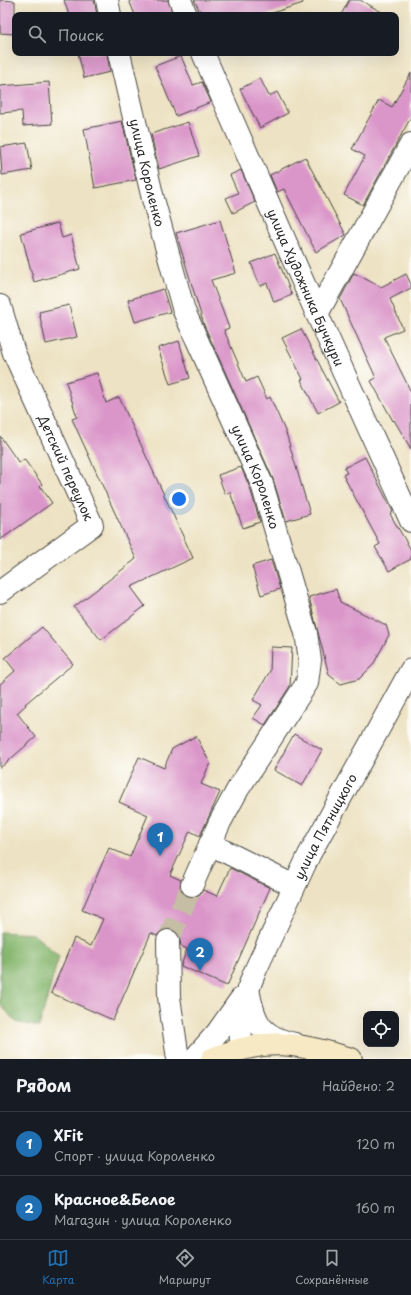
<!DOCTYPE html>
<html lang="ru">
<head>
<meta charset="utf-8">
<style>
	body { margin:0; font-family:"Playpen Sans",sans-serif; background:#242831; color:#f1f3f6 }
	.controls { position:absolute; right:12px; bottom:12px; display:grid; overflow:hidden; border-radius:8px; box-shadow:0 4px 16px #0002 }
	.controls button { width:36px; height:36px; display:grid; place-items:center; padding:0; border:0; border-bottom:1px solid #363941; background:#171b24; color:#f1f3f6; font:20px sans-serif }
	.you { position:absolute; left:179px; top:499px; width:14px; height:14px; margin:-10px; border:3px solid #fff; border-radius:50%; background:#1a73e8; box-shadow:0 0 0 6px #1a73e833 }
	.badge { display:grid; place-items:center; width:26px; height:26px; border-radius:50%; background:#1f6fb2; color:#fff; font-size:13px; font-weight:700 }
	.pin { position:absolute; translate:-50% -33px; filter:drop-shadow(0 1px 2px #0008) }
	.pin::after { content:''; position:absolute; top:21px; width:14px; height:12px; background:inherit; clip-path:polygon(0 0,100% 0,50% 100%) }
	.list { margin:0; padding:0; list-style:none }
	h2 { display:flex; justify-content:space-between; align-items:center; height:52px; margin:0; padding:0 16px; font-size:17px }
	h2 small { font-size:13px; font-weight:400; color:#9ea1a6 }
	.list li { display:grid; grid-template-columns:26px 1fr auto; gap:12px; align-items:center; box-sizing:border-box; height:64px; padding:0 16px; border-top:1px solid #363941 }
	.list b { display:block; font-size:15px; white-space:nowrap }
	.list p { margin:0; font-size:13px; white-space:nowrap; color:#9ea1a6 }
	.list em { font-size:13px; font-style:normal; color:#9ea1a6 }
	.icon { flex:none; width:22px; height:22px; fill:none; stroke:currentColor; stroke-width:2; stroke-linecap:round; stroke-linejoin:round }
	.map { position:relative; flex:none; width:411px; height:1059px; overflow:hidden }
	.search { position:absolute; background:#171b24; box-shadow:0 4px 16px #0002; left:12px; right:12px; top:12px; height:44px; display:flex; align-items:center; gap:10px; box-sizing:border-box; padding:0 14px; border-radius:8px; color:#9ea1a6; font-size:15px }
	.sheet { height:180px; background:#171b24 }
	nav { display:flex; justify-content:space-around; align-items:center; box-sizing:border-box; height:56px; border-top:1px solid #363941; background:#171b24; font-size:11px; color:#9ea1a6 }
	nav a { display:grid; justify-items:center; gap:2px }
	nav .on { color:#1f6fb2 }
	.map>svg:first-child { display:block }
	.forest { fill:#87b770; stroke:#59714e }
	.building { fill:#da95c9 }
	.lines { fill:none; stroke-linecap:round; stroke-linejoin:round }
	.minor-tunnel { stroke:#c6bda5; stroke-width:22; stroke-dasharray:22 11; stroke-linecap:butt }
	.minor-casing { stroke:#484642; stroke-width:24 }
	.tertiary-casing { stroke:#484642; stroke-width:24 }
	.secondary-casing { stroke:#484642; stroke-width:24 }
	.minor { stroke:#fff; stroke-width:22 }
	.tertiary { stroke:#fff; stroke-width:22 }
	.secondary { stroke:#f7e9c3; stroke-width:22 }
	.labels { text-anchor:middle; stroke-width:3; stroke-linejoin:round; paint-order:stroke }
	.street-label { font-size:13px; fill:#2b2b2b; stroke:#fdfcf7 }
</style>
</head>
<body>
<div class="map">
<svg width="411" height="1059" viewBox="0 0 411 1059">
	<rect width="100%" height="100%" fill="#fdfcf7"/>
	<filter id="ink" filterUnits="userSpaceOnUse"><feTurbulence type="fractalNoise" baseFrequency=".025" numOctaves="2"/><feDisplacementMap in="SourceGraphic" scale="8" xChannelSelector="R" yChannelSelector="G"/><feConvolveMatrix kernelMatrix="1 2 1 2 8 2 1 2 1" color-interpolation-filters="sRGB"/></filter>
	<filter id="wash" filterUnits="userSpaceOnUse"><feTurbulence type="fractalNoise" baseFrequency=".012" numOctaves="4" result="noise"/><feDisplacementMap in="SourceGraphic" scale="16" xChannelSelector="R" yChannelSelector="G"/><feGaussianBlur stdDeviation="0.9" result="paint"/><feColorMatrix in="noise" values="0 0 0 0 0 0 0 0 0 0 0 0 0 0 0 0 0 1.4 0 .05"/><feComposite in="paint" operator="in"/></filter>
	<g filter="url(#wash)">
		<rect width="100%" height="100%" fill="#ede2c3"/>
		<!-- forest -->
		<path class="forest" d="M0,932l33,2 26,22 -20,71 -23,-5 -16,-18z"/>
		<g id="blocks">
			<!-- building -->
			<path class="building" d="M0,0l15,1v33l-15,-1z
				M64,0h30l3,15h-28z
				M129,0h39l5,15h-38z
				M194,0h108l1,3 -37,12h-64z
				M349,0h11l27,15h-46z
				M78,53h29l3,19 -26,6z
				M181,56l12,29 9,-3 9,20 -35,14 -21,-50z
				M411,73v44l-48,88 -19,-10 21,-39 -13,-7 27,-49 13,7z
				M260,78l9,18 8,-4 11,21 -28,15 -20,-39z
				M49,82l3,42 -29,2 -1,-15 -22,2v-27z
				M122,121l14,59 -41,8 -11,-59z
				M188,122l11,34 -40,13 -8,-35z
				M27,143l5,27 -30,5 -2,-28z
				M305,157l41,78 -30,17 -32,-63 -7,3 -7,-17z
				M241,170l14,32 -22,11 -7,-15 12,-5 -8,-18z
				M220,220l16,53 -25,7 18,48 -5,2 22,52 11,-5 10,22 3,-2 16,36 24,81 -24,7 -13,-42 -69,-154 -28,-92z
				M58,223l4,15 9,-3 9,34 -46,13 -13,-49z
				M275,253l17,42 -18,7 -7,-19 -7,3 -9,-23z
				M354,273l27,14 25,-13 5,10v4l-21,11 13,30 -19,8 27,55v57l-17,-29 -1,1 -22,-40 5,-3 -36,-79z
				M163,289l7,23 -35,10 -7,-22z
				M69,305l8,32 -31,7 -7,-32z
				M301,329l38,73 -21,11 -17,-33 2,-1 -21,-41z
				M179,341l11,37 -20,6 -12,-36z
				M97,373l9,30 13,-6 74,161 -62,29 14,19 -44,34 -27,-33 62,-48 -64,-140 5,-2 -11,-35z
				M0,436l19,27 5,-4 18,25 -2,2 12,17 -52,37z
				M365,457l28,55 -3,2 21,36v9l-22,12 -14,-24 5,-3 -37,-69 4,-2 -3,-5z
				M241,467l9,21 10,34 -17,6 -13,-36 -5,2 -7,-19z
				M271,560l9,29 -19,6 -9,-29z
				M336,589l4,13 46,23 3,10 -16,30 -14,14 -18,5 -12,-9 -20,-78z
				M42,627l31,37 -48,40 1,1 -9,8 19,24 -36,31v-84l15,-13 -10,-13z
				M271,647l21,1 -2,38 -25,39 -12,-7 9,-13 -9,-5 17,-29z
				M294,734l28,16 -20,36 -28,-16z
				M196,736l14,27 -9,21 19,8 -20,44 -10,-5 -20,44 11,5 -1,7 2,6 5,3 6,1 6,-2 4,-5 14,6 13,-28 40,20 -43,98 -46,-20 6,-17 -6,-3 -2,-11 -5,-5 -6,-1 -6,1 -5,6 -6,-3 -38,87 -62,-27 23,-55 17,8 12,-27 -21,-9 27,-62 21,9 18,-42 -29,-13 20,-45 25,11 8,-19z"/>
		</g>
	</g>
	<g filter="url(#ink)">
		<use href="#blocks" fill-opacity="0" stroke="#484642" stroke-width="1"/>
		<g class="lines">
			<!-- minor-tunnel -->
			<path class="minor-tunnel" d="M168,941l24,-56"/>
			<defs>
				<g id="minor">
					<path d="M107,0l3,15"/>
					<path d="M180,0l6,15"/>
					<path id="s1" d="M119,53l34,146 31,112 78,173 44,149 4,27 -3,23 -69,106 -18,33 -28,63"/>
					<path id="s2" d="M203,53l114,261 94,207"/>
					<path id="s3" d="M0,306l14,47 78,172 -92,67"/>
					<path d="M317,314l94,-170"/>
					<path d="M210,844l84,42"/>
					<path d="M168,941l1,56 9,62"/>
				</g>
				<g id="tertiary">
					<path d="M248,989c6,33 12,48 47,55"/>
					<path id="s4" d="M242,1048c-5,-29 3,-53 14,-79l53,-114 102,-185"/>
					<path d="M194,1059l23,-26 24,-34"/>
				</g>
				<path id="secondary" d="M212,1059c54,-22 85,-17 139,0"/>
			</defs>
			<!-- minor casing -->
			<use href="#minor" class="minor-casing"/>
			<!-- tertiary casing -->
			<use href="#tertiary" class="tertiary-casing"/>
			<!-- secondary casing -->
			<use href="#secondary" class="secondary-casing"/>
			<!-- minor -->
			<use href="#minor" class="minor"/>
			<!-- tertiary -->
			<use href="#tertiary" class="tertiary"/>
			<!-- secondary -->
			<use href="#secondary" class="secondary"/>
		</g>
	</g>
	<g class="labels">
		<!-- street labels -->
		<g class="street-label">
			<text dy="5" stroke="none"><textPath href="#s1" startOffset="123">улица Короленко</textPath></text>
			<text dy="5" stroke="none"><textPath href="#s2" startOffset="256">улица Художника Бучкури</textPath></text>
			<text dy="5" stroke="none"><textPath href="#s3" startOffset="175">Детский переулок</textPath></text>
			<text dy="5" stroke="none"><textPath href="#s1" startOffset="447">улица Короленко</textPath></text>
			<text dy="5" stroke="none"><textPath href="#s4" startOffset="240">улица Пятницкого</textPath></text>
		</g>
	</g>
</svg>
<div class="controls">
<button><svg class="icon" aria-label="locate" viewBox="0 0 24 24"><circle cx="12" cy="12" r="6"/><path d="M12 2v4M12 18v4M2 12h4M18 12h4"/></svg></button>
</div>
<div class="you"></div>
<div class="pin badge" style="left:160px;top:856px">1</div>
<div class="pin badge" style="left:200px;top:971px">2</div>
<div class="search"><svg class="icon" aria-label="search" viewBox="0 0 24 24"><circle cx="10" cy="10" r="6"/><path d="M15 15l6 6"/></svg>Поиск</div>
</div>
<section class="sheet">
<h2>Рядом<small>Найдено: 2</small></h2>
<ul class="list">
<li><span class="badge">1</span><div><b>XFit</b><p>Спорт · улица Короленко</p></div><em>120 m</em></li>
<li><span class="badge">2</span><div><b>Красное&amp;Белое</b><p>Магазин · улица Короленко</p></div><em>160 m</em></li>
</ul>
</section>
<nav>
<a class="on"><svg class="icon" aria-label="map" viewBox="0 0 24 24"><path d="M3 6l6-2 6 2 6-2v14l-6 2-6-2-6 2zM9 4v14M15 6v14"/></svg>Карта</a>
<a><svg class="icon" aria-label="directions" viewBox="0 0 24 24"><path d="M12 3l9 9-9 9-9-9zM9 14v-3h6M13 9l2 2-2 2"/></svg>Маршрут</a>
<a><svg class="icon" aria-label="saved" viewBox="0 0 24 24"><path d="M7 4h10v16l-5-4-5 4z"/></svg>Сохранённые</a>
</nav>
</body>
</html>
